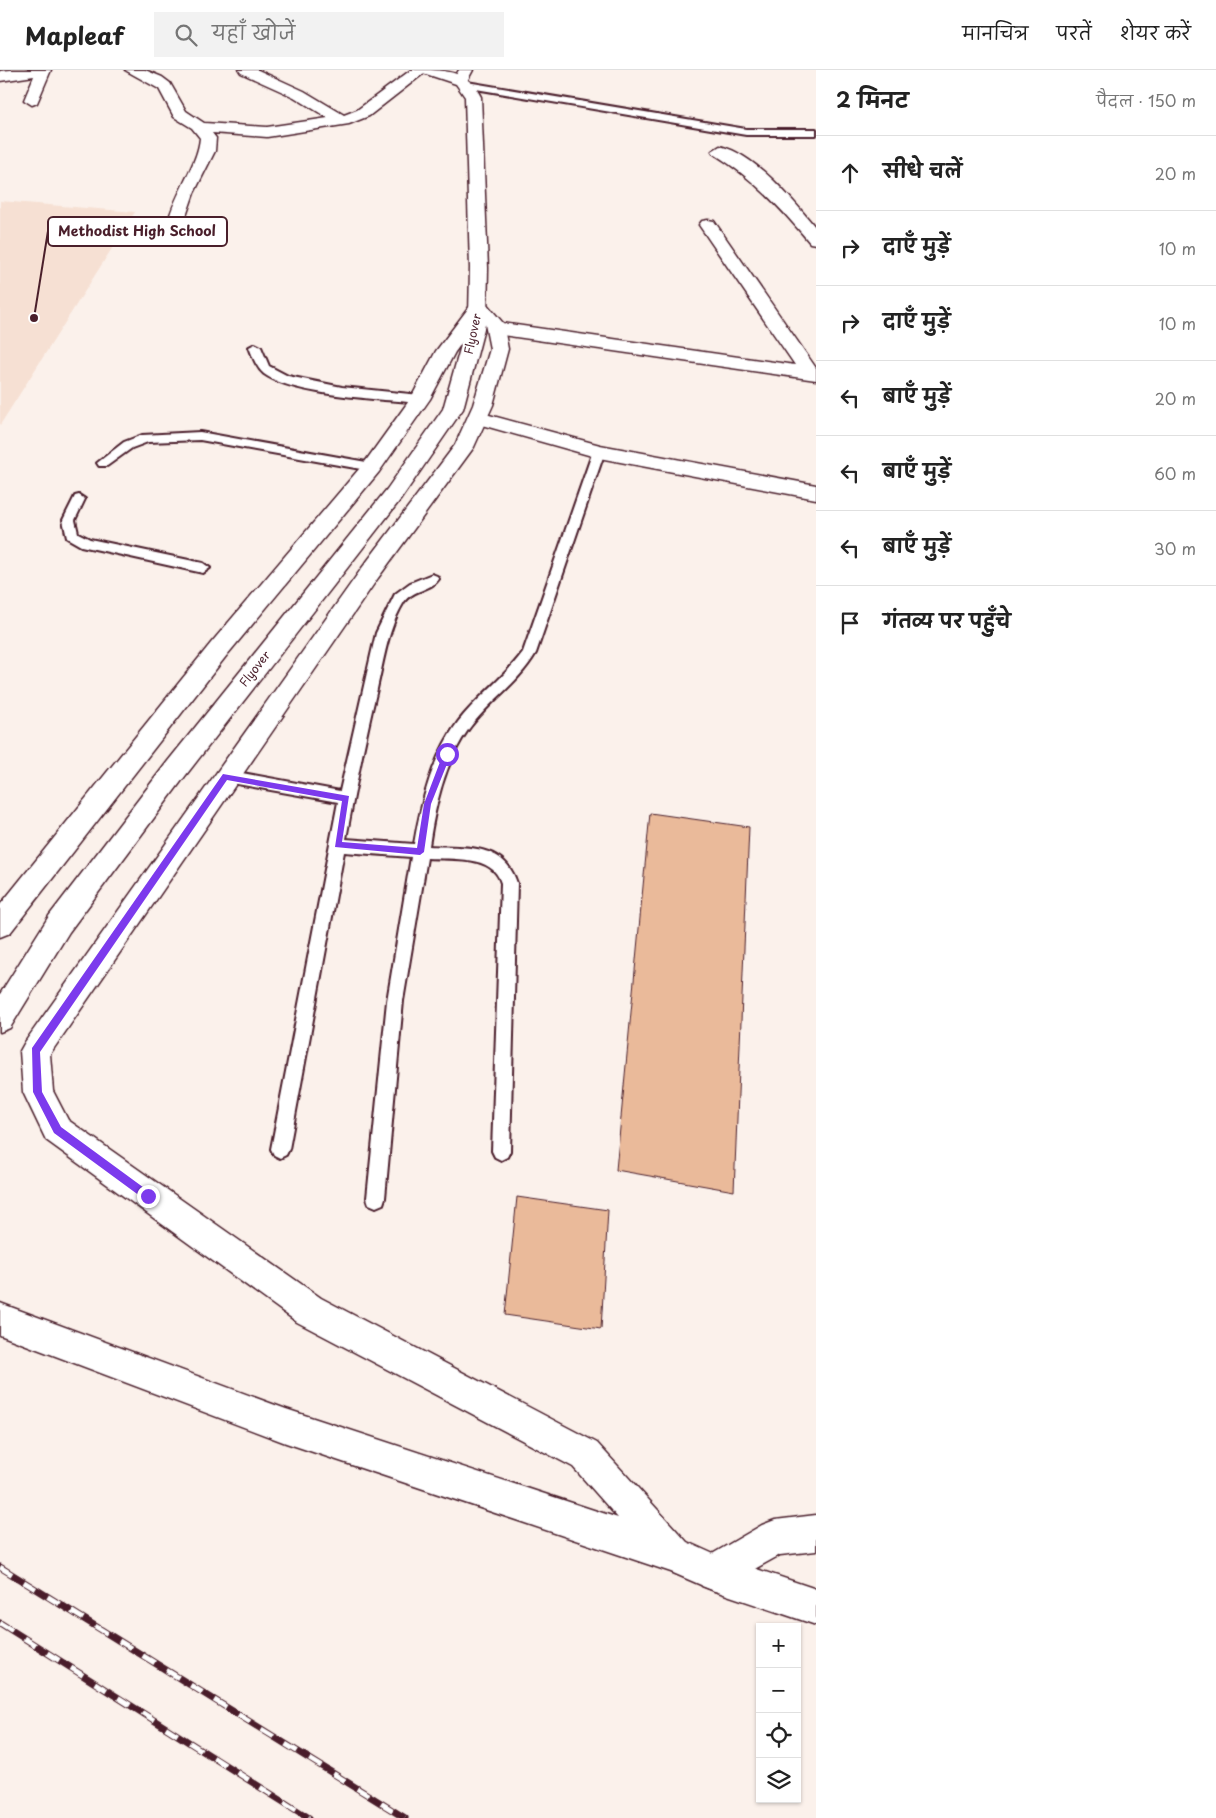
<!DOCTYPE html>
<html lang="hi">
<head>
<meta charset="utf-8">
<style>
	body { margin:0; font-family:"Playpen Sans","Playpen Sans Deva",sans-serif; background:#f2f2f2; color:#222 }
	.controls { position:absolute; right:15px; bottom:15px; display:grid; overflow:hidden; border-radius:0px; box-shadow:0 1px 4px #0004 }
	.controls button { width:45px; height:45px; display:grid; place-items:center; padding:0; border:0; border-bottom:1px solid #e0e0e0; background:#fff; color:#222; font:25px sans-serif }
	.stop { position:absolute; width:15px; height:15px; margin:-11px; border:4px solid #7c3aed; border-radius:50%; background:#fff }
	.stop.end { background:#7c3aed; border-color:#fff; box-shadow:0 1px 5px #0008 }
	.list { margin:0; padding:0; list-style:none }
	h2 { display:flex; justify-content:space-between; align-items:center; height:65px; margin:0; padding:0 20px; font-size:21px }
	h2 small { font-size:16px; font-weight:400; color:#767676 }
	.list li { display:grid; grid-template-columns:32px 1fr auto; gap:15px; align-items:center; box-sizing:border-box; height:75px; padding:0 20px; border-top:1px solid #e0e0e0 }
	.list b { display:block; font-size:19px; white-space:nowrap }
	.list em { font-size:16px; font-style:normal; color:#767676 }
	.icon { flex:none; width:28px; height:28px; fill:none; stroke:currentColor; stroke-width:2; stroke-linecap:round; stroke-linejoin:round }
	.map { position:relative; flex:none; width:816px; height:1748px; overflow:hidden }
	header { display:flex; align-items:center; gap:30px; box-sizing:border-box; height:70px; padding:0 25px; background:#fff; border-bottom:1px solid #e0e0e0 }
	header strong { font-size:24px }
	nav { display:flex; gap:28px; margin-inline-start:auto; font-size:18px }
	.search { width:350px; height:45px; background:#f2f2f2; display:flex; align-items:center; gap:12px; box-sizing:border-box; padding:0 18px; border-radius:0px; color:#767676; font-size:19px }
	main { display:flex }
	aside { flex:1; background:#fff }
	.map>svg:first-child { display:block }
	.built { fill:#f6e0d3 }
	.building { fill:#eaba9a; stroke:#4a1f2b }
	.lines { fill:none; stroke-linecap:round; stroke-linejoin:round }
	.service-casing { stroke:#4a1f2b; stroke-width:4 }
	.minor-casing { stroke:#4a1f2b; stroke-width:3 }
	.tertiary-casing { stroke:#4a1f2b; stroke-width:3 }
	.primary-casing { stroke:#4a1f2b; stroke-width:3 }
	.service { fill:#fff; fill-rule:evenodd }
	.minor { fill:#fff; fill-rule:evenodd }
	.tertiary { fill:#fff; fill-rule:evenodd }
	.primary { fill:#fff; fill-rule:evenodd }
	.rail-casing { stroke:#4a1f2b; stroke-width:7 }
	.rail { stroke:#fff; stroke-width:5; stroke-dasharray:14; stroke-linecap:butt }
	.route { fill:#7c3aed }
	.labels { text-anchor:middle; stroke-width:4; stroke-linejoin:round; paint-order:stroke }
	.street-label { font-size:12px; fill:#4a1f2b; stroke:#fff }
	.leader { fill:none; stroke:#4a1f2b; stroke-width:2 }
	.callout-dot { fill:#4a1f2b; stroke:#fff; stroke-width:2 }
	.callout { fill:#fff; stroke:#4a1f2b; stroke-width:2 }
	.callout-label { font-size:14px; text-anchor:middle; font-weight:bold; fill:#4a1f2b }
</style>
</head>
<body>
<header>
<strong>Mapleaf</strong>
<div class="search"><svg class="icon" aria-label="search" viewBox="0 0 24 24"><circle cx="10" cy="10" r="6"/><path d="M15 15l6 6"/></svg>यहाँ खोजें</div>
<nav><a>मानचित्र</a><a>परतें</a><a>शेयर करें</a></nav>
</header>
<main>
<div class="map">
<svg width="816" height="1748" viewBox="0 0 816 1748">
	<rect width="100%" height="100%" fill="#fbf1eb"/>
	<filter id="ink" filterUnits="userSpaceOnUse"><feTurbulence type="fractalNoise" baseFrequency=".02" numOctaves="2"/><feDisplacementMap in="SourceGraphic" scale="10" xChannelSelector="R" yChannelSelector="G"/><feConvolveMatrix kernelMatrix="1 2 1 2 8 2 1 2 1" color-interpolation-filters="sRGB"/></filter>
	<g filter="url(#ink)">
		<!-- built -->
		<path class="built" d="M0,131l135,11 -135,213z"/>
		<!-- building -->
		<path class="building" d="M650,743l99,14 -15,364 -118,-21z
			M517,1127l91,13 -7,119 -96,-14z"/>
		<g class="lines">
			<defs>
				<path id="service" d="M467,12l279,47h70v6h-70l-282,-48v-4z
					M255,274l6,3 8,19 19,10 54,11 78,8 6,4 -6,4c-38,-4 -126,-7 -156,-29 -8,-7 -11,-17 -15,-27z
					M200,362l172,31 6,4 -6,4 -172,-31 -52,2 -16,6 -25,18h-8l-2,-3 27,-21 18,-7z
					M599,377l6,4 -69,202c-18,31 -48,49 -68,77 -24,34 -33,76 -39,116 35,2 75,-4 88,37l-7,268 -3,6 -6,3 -6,-3 -3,-6 9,-268c-8,-29 -50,-23 -74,-25l-24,143 -18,197 -2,6 -7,3 -7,-3 -2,-6 20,-197 24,-144 -67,-5 -55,297 -3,6 -6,3 -6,-3 -3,-6 67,-347 -112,-20 -5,-2 -2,-4 2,-4 5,-2 114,21 36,-158 19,-39 15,-11 22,-9 5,2 2,3c-7,11 -27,11 -35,23 -16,26 -20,57 -27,87 -12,50 -22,100 -31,150l68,5c7,-41 18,-87 44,-122 19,-25 46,-44 65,-70l70,-201z
					M79,425l6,4 -10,21 3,13 12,6 113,24 7,5 -7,5 -122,-27 -14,-8 -4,-18 12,-24z"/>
				<path id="minor" d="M11,0h40l-14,33 -5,2 -8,-5 10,-24 -34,5v-10z
					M125,0h20l17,7 8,6 16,28 18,12 63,4 61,-9 -34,-21 -53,-24 -2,-3h19l46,21 40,24 13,-5 54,-40h17l-59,46 -20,8 -82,13 -55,-4 4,5 -1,13 -21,42 -9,26h-12l-3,-4c8,-25 28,-53 30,-77l-8,-10 -18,-11 -15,-28z
					M720,76c36,9 73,54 96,82v16l-6,-1c-29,-35 -57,-65 -96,-89l-2,-3z
					M708,150l6,1 102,147v12l-321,-46 -7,-2 -2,-4 2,-4 7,-2 300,43 -96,-140 3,-4z
					M478,342l122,33 216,40v14l-217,-41 -128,-36 -3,-4 3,-4z
					M816,1445v36l-36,4 -65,36 -13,-5 -5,-13 5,-13 60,-35 13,-5z"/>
				<path id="tertiary" d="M459,0h14l-7,13h-10l-3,-3z
					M479,230l6,2 18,21 5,26 -15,56 -19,42 -96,131 -328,476 3,37 15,29 253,178 276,145 90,99 31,14 98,33v36l-101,-34 -44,-19 -385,-129 -286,-108v-32l286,106 332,109 -45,-51 -276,-145 -251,-182 -23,-48 -3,-41 5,-9 337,-474 93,-123 18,-40 17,-56 -5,-25 -5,-6 -25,34 -25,47 -51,73 -152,183 -217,278 -10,4v-32l211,-262 154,-181 46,-64 25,-47 37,-49z"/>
				<path id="primary" d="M421,0c25,0 48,1 60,27l7,171 -1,49 -24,92 -62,90 -215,276 -117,157 -59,96 -10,4v-38l49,-78 119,-155 219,-272 56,-80 26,-92 1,-49 -5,-171 -9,-13 -33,-11z"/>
			</defs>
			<!-- service casing -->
			<use href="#service" class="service-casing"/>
			<!-- minor casing -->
			<use href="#minor" class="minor-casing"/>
			<!-- tertiary casing -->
			<use href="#tertiary" class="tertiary-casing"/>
			<!-- primary casing -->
			<use href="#primary" class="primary-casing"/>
			<!-- service -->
			<use href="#service" class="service"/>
			<!-- minor -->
			<use href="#minor" class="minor"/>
			<!-- tertiary -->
			<use href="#tertiary" class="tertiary"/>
			<!-- primary -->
			<use href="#primary" class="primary"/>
			<defs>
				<path id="rail" d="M0,1497l405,251
					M0,1553l309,195"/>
			</defs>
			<!-- rail casing -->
			<use href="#rail" class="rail-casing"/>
			<!-- rail -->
			<use href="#rail" class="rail"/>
		</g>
	</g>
	<!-- route -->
	<path class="route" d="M447,681l4,3 -20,50 -7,48 -4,3 -85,-8 7,-46 -115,-21 -187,272 2,40 19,35 90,66v6h-7l-90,-66 -21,-41 -1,-44 191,-274 126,22 -7,46 75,6 7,-44 19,-50z"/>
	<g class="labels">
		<!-- street labels -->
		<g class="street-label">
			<text transform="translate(473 264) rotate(-78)" y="4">Flyover</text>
			<text transform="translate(255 599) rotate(-52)" y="4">Flyover</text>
		</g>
	</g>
	<!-- callouts -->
	<path class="leader" d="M34 248L48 161"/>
	<circle class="callout-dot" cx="34" cy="248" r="5"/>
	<rect class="callout" x="48" y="147" width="179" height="29" rx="5"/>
	<g class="callout-label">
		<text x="137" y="166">Methodist High School</text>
	</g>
</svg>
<div class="controls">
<button>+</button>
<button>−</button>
<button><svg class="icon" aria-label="locate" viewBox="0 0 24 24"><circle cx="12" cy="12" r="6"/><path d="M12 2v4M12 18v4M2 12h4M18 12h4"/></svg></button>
<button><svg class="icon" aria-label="layers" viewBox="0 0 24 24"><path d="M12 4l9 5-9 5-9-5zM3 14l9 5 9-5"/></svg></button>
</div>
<div class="stop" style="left:447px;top:684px"></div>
<div class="stop end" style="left:148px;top:1126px"></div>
</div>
<aside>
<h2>2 मिनट<small>पैदल · 150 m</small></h2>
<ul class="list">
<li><svg class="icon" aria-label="ahead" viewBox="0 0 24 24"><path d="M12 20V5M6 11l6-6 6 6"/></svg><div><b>सीधे चलें</b></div><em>20 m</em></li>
<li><svg class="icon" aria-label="right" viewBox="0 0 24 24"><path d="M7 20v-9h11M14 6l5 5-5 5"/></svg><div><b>दाएँ मुड़ें</b></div><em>10 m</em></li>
<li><svg class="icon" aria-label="right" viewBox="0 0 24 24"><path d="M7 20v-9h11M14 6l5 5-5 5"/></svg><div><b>दाएँ मुड़ें</b></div><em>10 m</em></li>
<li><svg class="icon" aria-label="left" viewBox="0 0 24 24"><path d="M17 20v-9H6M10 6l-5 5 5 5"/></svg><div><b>बाएँ मुड़ें</b></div><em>20 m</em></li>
<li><svg class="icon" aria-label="left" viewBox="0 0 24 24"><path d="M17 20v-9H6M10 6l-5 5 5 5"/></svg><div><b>बाएँ मुड़ें</b></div><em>60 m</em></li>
<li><svg class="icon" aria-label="left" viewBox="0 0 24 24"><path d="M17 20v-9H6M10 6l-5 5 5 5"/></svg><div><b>बाएँ मुड़ें</b></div><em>30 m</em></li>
<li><svg class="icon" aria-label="arrive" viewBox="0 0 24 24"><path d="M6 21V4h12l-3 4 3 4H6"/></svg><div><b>गंतव्य पर पहुँचे</b></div></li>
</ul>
</aside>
</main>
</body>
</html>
